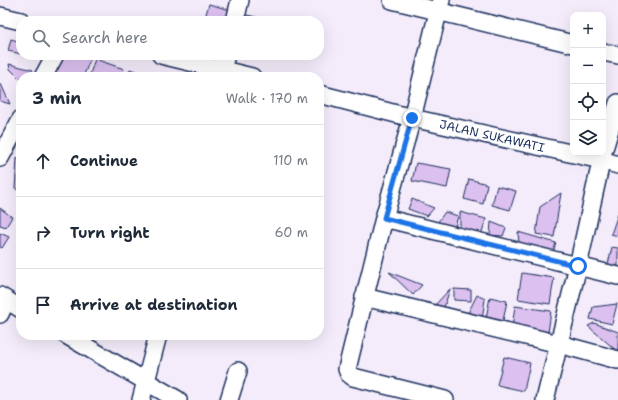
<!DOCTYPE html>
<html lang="en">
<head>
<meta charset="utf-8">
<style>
	body { margin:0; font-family:"Shantell Sans",sans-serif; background:#f2f2f3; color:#1f2937 }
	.controls { position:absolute; right:12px; top:12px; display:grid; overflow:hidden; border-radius:8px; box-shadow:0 4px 16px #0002 }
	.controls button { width:36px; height:36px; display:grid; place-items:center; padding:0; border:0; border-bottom:1px solid #e0e1e3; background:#fff; color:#1f2937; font:20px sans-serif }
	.stop { position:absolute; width:12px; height:12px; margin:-9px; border:3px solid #1a73e8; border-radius:50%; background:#fff }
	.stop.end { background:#1a73e8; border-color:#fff; box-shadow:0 1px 4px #0008 }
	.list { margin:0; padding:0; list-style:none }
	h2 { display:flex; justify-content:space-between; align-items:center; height:52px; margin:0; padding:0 16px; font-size:17px }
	h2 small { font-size:13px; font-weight:400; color:#747a83 }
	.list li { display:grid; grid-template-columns:26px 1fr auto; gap:12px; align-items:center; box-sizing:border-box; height:72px; padding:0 16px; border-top:1px solid #e0e1e3 }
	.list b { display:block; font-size:15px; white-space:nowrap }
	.list em { font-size:13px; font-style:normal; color:#747a83 }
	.icon { flex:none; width:22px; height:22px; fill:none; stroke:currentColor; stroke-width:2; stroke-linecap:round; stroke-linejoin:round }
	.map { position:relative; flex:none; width:618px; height:400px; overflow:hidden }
	.search { position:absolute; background:#fff; box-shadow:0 4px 16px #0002; left:16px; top:16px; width:308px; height:44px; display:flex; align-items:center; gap:10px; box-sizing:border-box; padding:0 14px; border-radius:16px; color:#747a83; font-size:15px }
	.panel { position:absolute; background:#fff; box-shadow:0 4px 16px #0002; left:16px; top:72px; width:308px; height:268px; border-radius:16px }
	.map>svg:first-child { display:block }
	.building { fill:#dcc0ef; stroke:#1b2f5e }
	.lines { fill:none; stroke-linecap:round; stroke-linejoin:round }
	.minor-casing { stroke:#1b2f5e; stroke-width:20 }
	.minor { stroke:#fff; stroke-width:17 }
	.route { stroke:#1a73e8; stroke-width:5 }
	.labels { text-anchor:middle; stroke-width:4; stroke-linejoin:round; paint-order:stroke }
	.street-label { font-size:12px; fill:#1b2f5e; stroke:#fff }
</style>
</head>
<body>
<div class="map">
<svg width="618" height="400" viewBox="0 0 618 400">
	<rect width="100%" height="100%" fill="#f4ecfa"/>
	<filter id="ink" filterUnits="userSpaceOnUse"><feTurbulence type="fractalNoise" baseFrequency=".025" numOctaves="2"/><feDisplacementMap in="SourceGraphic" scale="8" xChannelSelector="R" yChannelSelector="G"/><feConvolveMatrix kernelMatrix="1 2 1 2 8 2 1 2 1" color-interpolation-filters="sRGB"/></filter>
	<g filter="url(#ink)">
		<!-- building -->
		<path class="building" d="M209,4l21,6 -3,11h-23z
			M247,15l26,6h-28z
			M11,39l10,3v12l-13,-3z
			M61,55h16l13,5 -7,17h-32z
			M95,59l29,10 -3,8h-32z
			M9,64l24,6 -6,7h-6v3l-11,-11z
			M130,69l16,6 -1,2h-18z
			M1,84l9,20 -10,-3v-15z
			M17,158l4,3v32l-6,-5z
			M416,163l35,6 -4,19 -35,-7z
			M469,179l18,5 -4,20 -19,-5z
			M497,186l19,5 -6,19 -18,-5z
			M561,193l-7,44 -18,-3 4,-27z
			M412,199l22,9 -7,8 -19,-7z
			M0,208l12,9 -6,10 -6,-2z
			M445,212l13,4 -3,11 -18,-4z
			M460,212l26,7 -5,16 -21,-6z
			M618,214v22l-7,-2z
			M491,222l15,6 -3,8 -13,-1z
			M518,232l38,11 -3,10 -34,-10z
			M0,233l9,4 -7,11 -2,-1z
			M612,247l6,1v19l-10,-3z
			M389,272l33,13 -9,10z
			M522,273l32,5 -4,26 -32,-5z
			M450,289l-6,18 -9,-2z
			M454,289l17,1v11l-17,-1z
			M477,295l8,4 -3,21 -14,-7z
			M490,297l17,4 -4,20 -17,-3z
			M617,304l-5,20 -22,-5 3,-12z
			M515,306l36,5 -3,22 -36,-5z
			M594,323l24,9v20l-30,-26z
			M504,357l26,6 -6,28 -27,-6z"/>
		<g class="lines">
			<defs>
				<path id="minor" d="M392,0l181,44
					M441,0l-29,118 -28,100 -37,151 2,5 4,3 92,23
					M0,16l21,5
					M235,21l5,-21
					M603,52l15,3
					M161,55l91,22
					M43,77l12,-22
					M220,77l6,-22
					M319,94l93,24 189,42 17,5
					M603,152l15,-49
					M0,158l21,-39
					M384,218l234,58
					M0,296l21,13
					M364,297l195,47 59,16
					M0,314l6,-14
					M66,335l112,65
					M141,400l17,-65
					M229,400l9,-29
					M545,400l33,-134 25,-113"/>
			</defs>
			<!-- minor casing -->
			<use href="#minor" class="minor-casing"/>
			<!-- minor -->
			<use href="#minor" class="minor"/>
		</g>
	</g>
	<g class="lines" filter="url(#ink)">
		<!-- route -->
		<path class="route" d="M412,118l-28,100 194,48"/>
	</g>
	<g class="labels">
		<!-- street labels -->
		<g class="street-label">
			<text transform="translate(492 136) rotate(13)" y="4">JALAN SUKAWATI</text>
		</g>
	</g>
</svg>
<div class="controls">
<button>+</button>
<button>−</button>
<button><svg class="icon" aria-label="locate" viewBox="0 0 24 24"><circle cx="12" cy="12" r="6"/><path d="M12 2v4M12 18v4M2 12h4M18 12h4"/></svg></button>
<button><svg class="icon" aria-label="layers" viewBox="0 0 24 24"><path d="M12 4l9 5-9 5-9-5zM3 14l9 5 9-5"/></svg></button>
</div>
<div class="stop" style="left:578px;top:266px"></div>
<div class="stop end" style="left:412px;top:118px"></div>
<div class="search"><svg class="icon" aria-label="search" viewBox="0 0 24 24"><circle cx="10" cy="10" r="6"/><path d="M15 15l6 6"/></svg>Search here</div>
<section class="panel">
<h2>3 min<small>Walk · 170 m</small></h2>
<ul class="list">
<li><svg class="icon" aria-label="ahead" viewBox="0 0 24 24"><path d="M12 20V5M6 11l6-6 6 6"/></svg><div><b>Continue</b></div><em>110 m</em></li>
<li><svg class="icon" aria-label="right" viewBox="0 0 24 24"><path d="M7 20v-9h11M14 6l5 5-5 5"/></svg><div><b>Turn right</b></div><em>60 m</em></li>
<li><svg class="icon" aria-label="arrive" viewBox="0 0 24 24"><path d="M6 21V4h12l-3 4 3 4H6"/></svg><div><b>Arrive at destination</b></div></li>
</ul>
</section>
</div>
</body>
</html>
